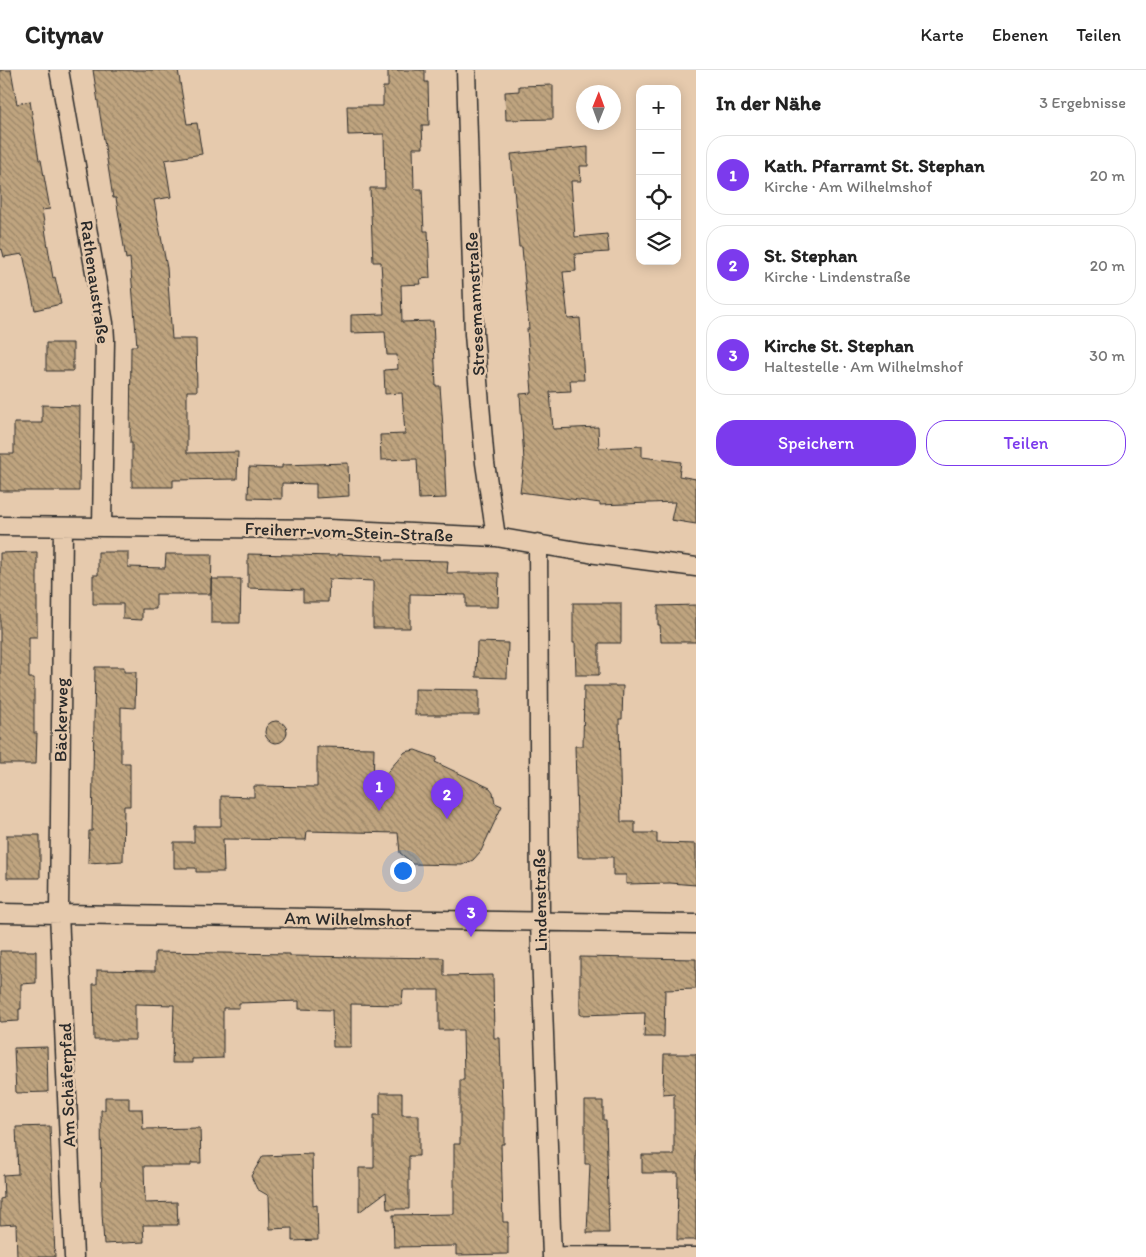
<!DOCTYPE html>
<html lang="de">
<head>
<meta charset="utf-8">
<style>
	body { margin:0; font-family:Itim,sans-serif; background:#f2f2f2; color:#222 }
	.controls { position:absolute; right:15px; top:15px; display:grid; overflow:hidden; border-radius:10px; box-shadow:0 2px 12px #0003 }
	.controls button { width:45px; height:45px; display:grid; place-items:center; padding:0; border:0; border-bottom:1px solid #e0e0e0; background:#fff; color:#222; font:25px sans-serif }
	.compass { position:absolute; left:576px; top:15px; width:45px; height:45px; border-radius:50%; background:#fff; box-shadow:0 2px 12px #0003; rotate:1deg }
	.you { position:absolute; left:402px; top:800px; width:18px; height:18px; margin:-12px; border:4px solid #fff; border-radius:50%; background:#1a73e8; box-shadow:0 0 0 8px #1a73e833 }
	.badge { display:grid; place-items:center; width:32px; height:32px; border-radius:50%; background:#7c3aed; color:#fff; font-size:16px; font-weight:700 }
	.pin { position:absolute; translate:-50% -41px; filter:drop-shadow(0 1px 2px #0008) }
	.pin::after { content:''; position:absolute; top:26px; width:18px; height:15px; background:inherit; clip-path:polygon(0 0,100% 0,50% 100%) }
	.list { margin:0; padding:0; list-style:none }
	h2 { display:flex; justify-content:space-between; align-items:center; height:65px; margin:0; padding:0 20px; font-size:21px }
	h2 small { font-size:16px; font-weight:400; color:#767676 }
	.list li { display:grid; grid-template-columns:32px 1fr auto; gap:15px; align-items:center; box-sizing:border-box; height:80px; margin:0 10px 10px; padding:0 10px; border:1px solid #e0e0e0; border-radius:20px }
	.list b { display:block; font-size:19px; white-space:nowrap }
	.list p { margin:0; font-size:16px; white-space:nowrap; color:#767676 }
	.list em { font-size:16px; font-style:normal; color:#767676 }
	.actions { display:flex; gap:10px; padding:15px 20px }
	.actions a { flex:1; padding:11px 0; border:1px solid #7c3aed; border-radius:20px; text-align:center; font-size:18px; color:#7c3aed }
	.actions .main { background:#7c3aed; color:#fff }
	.icon { flex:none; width:28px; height:28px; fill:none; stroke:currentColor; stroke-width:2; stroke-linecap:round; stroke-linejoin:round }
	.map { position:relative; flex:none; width:696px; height:1187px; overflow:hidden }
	header { display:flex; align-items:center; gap:30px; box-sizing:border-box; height:70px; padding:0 25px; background:#fff; border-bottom:1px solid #e0e0e0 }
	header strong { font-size:24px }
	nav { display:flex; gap:28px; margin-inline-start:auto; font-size:18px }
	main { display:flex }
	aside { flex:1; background:#fff }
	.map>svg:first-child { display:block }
	.building { fill:url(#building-back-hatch); stroke:#2b2b2b }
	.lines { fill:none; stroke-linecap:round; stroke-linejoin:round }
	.street-casing { stroke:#2b2b2b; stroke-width:21 }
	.street { stroke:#e6caad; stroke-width:18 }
	.labels { text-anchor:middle; stroke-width:5; stroke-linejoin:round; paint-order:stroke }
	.street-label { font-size:18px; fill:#2b2b2b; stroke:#e6caad }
</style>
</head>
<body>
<header>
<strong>Citynav</strong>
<nav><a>Karte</a><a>Ebenen</a><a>Teilen</a></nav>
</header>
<main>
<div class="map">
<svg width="696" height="1187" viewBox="0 0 696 1187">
	<defs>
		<pattern id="building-back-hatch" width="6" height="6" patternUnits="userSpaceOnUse" patternTransform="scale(1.25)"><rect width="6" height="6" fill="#bfa47f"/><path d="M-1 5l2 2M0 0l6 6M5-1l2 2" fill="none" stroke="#9b8668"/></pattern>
	</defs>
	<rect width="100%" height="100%" fill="#e6caad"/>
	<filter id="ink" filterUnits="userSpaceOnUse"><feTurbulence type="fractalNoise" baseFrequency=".02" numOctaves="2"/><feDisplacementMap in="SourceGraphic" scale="10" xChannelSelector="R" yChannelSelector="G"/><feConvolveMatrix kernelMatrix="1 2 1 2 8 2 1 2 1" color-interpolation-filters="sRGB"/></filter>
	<g filter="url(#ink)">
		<!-- building -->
		<path class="building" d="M0,0h11l6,34 13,-3 9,59h2l9,49 -8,1 11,68 2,-1 6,27 -26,6 -12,-56 -19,3 -2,-8 -2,1z
			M93,0h85l9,54 10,-1 5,31 -37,6 6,37 -17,3 13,68 5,71h24l1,52h-10v62l51,-1 -1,27 -64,1v7h-41v-44h-2l1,-97h6l-7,-88 -4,1 -10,-61h-3z
			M388,0h37v12h3l1,43h-7l1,23h-10l1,41h8l2,42h4l2,47 -10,1 1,5 -20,1 1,37 31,-1 3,65h4l3,41 3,71 -27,1 -2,-40 -36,1 -1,-25 25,-1 -3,-41 -17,1 -1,-24 14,-1 -1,-14h-10l-2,-23 -34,1v-18l33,-1 -3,-52h-8l-3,-74h15l-1,-54 -36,1 -1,-29h36v-19h5z
			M553,15v34l-47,1 -1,-28 14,-1v-5z
			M588,77v19h-8l1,15h-10l4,56 32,-3 2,18 -34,2 1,17 -13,1 5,47 12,-1 4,62h-14l1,11 -21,1 3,37 45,-2 1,21 43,-2v11l39,5 -2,14 17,3v45l-25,-4 4,-18 -75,3v-2l-80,-11 4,-31 -4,-67 12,-1 -5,-64h2l-7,-82h-3l-8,-93z
			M46,273h27v28h-27z
			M42,335l38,1 -1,85h-79v-37h14v-31h28z
			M348,393l1,33 -33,2v-14l-34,-1v16l-34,-1 1,-31 33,1v-3z
			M37,482v85h-8v41h5v55h3l-1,31h-36v-211z
			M98,482h30v15l37,1 1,-14h46l-1,40h-55v15h-14v11l-19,-1v-15h-30v-29h5z
			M248,484l89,2v-2l46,2v4l65,1 -1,12h52l-1,34h-32v-12l-56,-1v34h-37v-47l-44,-2 -1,23h-25v-12l-55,-2z
			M211,509h30l-1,44h-29z
			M573,533h48v40h-22v32h-23l-1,-32h-2z
			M696,535v37h-35l-1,-17h-2v-19z
			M477,572l31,1 -1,35 -31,-1z
			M95,597h29v5h12l-1,36 -14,-1v56h9v43h-6l-1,55 -35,2 1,-32h3z
			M584,616h39l-1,33h-3l2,103h14v11h22v10l39,1v41l-26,-2 -44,1v-9h-13v-18h-35l-3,-111h8z
			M415,619l64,1v25h-64z
			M265 662a11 11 0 1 1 22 0a11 11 0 1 1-22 0Z
			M317,677l57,1 -1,40 32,-36 10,-2 22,8 -2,4 55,26 3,4 2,11 7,3 -21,45 -8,9 -11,5 -53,-1v-4l-9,-7 -2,-20 -91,-2 -1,9 -83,-1 1,33h-28v-4h-22v-26h20v-16h27v-30l33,1v-11l63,1z
			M7,765h33v43h-33z
			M0,881h36v32l-15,1v25h-2v12l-19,1z
			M155,882l135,2v2l154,2v18l49,-1 1,63h6l2,68h2v38h-3l2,78h5v32l-52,1v-9l-62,1 -1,-32 61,-1v-70h6v-64h4l-1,-50h-24v-40h-36l-1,15 -51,-1v43h-18l-1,-37 -33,-1v-8l-60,2v5h-16v50l-31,1v4h-20l2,-58 -39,-1v36h-41l-1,-56h4v-14l58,1z
			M580,887l116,2v30l-31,1 -1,47h-20l1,-24 -65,2z
			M47,977l1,45 -32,1 -2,-45z
			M664,984h32v186h-19l1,-67h-36v-18h32v-62l-11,1z
			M380,1023h22v22h17v41h-10v53h-22l-1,-17 -27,20v-44h15v-53h6z
			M105,1027h24v12h13l1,20 57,-1 1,35h-10v3h-47l1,37 32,-1 1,23h-35l1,17 -40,2 -2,-31 -1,-103h4z
			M585,1031h18v19h3l3,113h-22l3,-69h-5z
			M50,1056l5,131h-38l-1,-33 -16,1v-26l4,-1 -1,-23 15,-1 -2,-47z
			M312,1084l1,52 4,-1 1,35 -26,1v-13l-22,1 -1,-33 -12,-7 -6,-13 12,-20z"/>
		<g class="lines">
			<defs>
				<path id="street" d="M59,0l45,253 1,16 -3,187
					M466,0l8,264 11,129 11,74
					M0,456l329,3 167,8 93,16 107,14
					M63,457l-4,386 15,344
					M538,473l2,380 12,334
					M0,843l696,11
					M552,1186l144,1"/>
			</defs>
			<!-- street casing -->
			<use href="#street" class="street-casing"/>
			<!-- street -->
			<use href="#street" class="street"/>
		</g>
	</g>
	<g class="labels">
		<!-- street labels -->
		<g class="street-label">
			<text transform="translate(95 212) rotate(82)" y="6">Rathenaustraße</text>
			<text transform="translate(475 234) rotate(-93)" y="6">Stresemannstraße</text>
			<text transform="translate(349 462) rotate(2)" y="6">Freiherr-vom-Stein-Straße</text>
			<text transform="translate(61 650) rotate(-89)" y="6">Bäckerweg</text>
			<text transform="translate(540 830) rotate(-91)" y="6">Lindenstraße</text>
			<text transform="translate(348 849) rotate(1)" y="6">Am Wilhelmshof</text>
			<text transform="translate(67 1015) rotate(-92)" y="6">Am Schäferpfad</text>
		</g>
	</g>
</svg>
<div class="controls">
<button>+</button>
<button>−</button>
<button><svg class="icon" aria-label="locate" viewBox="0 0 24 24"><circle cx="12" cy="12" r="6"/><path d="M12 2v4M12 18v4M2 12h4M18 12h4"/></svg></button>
<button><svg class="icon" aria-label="layers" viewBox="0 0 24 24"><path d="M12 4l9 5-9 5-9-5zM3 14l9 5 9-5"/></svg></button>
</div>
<svg class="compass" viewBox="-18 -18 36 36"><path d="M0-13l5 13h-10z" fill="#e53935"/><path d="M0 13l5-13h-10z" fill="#767676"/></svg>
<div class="you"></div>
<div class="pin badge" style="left:379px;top:741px">1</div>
<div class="pin badge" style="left:447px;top:749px">2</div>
<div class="pin badge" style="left:471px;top:867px">3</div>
</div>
<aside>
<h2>In der Nähe<small>3 Ergebnisse</small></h2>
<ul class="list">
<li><span class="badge">1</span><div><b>Kath. Pfarramt St. Stephan</b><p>Kirche · Am Wilhelmshof</p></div><em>20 m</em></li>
<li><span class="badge">2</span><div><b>St. Stephan</b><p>Kirche · Lindenstraße</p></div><em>20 m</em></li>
<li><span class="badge">3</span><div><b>Kirche St. Stephan</b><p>Haltestelle · Am Wilhelmshof</p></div><em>30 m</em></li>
</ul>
<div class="actions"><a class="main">Speichern</a><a>Teilen</a></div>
</aside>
</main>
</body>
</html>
